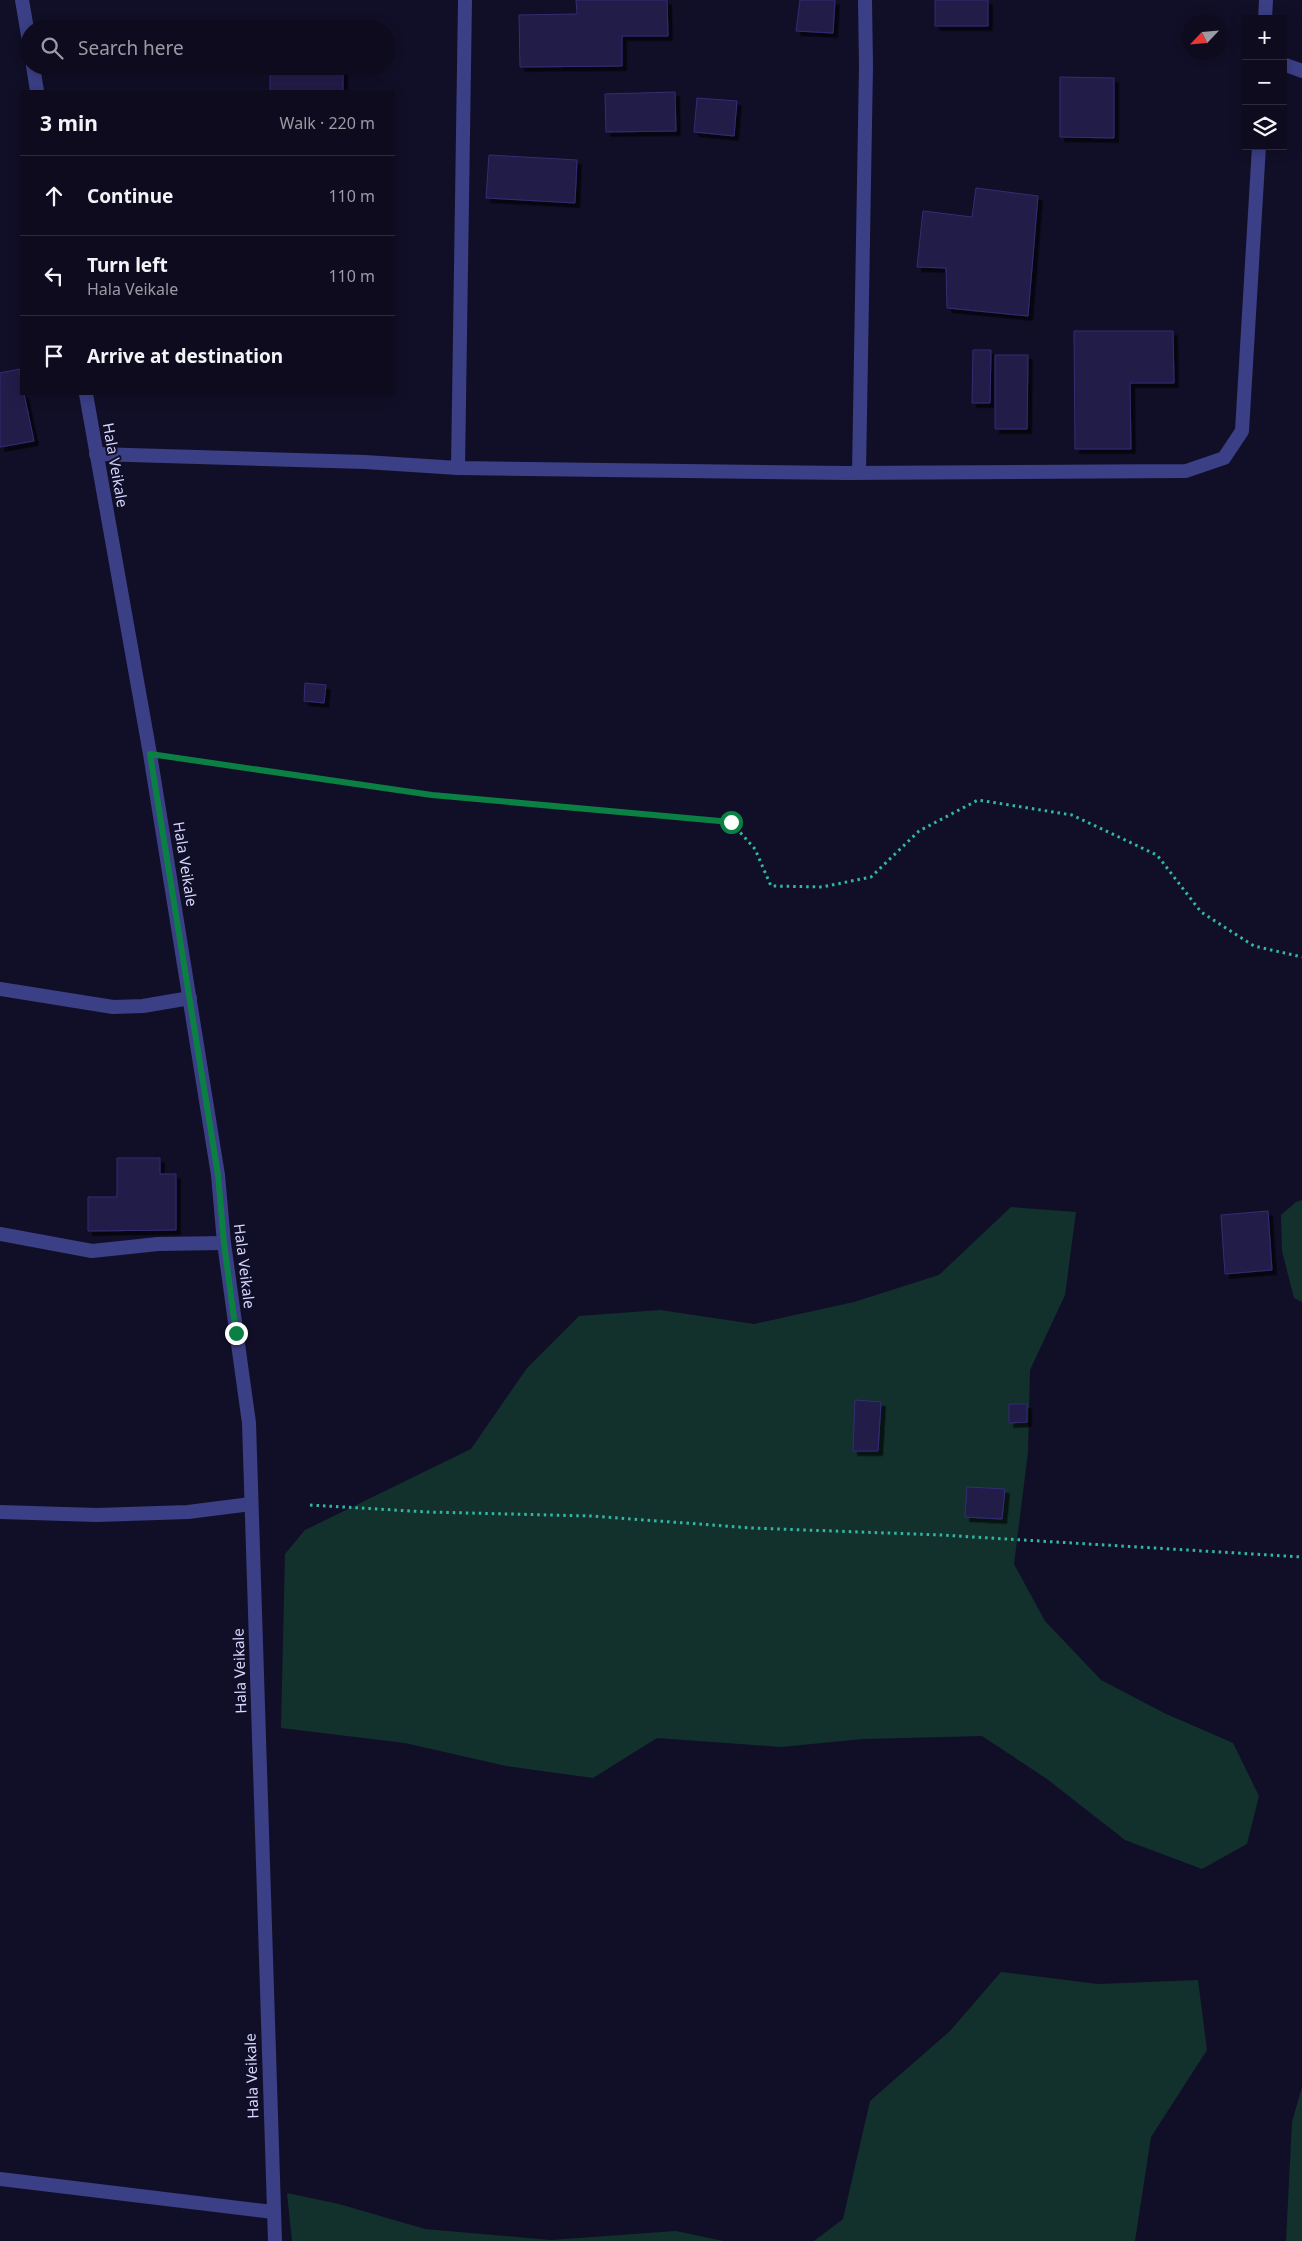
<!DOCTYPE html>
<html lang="en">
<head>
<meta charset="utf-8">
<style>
	body { margin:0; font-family:"Noto Sans",sans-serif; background:#161426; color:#f1f3f6 }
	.controls { position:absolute; right:15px; top:15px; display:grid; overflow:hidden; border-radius:0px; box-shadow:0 2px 12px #0003 }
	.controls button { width:45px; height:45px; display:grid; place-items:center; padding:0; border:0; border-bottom:1px solid #2d2b3b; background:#0d0b1d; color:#f1f3f6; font:25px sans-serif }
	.compass { position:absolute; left:1182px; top:15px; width:45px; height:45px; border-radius:50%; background:#0d0b1d; box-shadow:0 2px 12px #0003; rotate:244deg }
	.stop { position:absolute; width:15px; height:15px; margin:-11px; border:4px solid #0b8043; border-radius:50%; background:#fff }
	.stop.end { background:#0b8043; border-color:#fff; box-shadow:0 1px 5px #0008 }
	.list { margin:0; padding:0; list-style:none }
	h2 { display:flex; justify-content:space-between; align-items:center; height:65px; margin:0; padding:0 20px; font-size:21px }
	h2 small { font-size:16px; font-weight:400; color:#9a9ba4 }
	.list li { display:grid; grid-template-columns:32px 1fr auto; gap:15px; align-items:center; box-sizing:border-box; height:80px; padding:0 20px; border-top:1px solid #2d2b3b }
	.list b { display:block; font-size:19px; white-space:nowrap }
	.list p { margin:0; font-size:16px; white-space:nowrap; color:#9a9ba4 }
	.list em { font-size:16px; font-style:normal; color:#9a9ba4 }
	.icon { flex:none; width:28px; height:28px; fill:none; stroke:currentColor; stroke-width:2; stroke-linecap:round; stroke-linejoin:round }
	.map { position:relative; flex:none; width:1302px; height:2241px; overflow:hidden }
	.search { position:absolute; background:#0d0b1d; box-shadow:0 2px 12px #0003; left:20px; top:20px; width:375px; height:55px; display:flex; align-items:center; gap:12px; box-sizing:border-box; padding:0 18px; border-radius:28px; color:#9a9ba4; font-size:19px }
	.panel { position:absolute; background:#0d0b1d; box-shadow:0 2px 12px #0003; left:20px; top:90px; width:375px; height:305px; border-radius:0px }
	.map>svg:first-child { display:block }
	.green { fill:#12312d }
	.building { fill:#201b48; stroke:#352d74; filter:url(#shadow) }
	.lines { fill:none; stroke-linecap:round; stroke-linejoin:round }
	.path { stroke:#2fb9a4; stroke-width:3; stroke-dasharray:2.5 4; stroke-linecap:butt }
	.minor { stroke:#3b3f86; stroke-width:14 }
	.tertiary { stroke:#3b3f86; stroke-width:14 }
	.route { stroke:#0b8043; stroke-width:6 }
	.labels { text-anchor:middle; stroke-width:4; stroke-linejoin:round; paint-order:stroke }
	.street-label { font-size:15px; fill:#d6d6ff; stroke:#110f27 }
</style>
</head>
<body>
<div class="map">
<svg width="1302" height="2241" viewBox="0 0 1302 2241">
	<defs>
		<filter id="shadow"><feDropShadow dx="4.5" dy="4.5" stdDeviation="0" flood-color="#0009"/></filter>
	</defs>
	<rect width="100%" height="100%" fill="#110f27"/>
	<!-- green -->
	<path class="green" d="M1302,1200v102l-8,-4 -12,-47 -1,-36 15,-13z
		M1011,1207l65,5 -11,83 -35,75 -2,82 -14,112 31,57 56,59 63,33 69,30 26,53 -12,48 -45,25 -77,-29 -78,-61 -65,-43 -119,3 -82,8 -124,-9 -64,40 -87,-12 -101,-23 -124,-15 4,-174 20,-24 166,-81 56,-81 52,-52 81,-6 94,14 100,-22 85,-27z
		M1001,1972l97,12 100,-4 9,70 -56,87 -16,104h-321l29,-22 27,-118 80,-70z
		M1302,2087v154h-16l6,-119z
		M287,2193l52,11 86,25 126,11 125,-9 47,10h-431z"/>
	<!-- building -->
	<path class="building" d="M576,0h91l1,36h-46v30l-102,1 -1,-52 58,-1z
		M800,0h35l-2,33 -37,-2z
		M935,0h53v26h-53z
		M270,66h73v25h-73z
		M1060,77l54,1v60l-54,-1z
		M675,92l1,39 -70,1 -1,-38z
		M697,98l40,3 -3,35 -40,-4z
		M489,155l88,5 -2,43 -89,-5z
		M976,188l62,8 -10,120 -81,-8 -1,-40 -29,-1 6,-56 49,6z
		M1074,331h99l1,52h-44l1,66h-56z
		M973,350h18l-1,53h-18z
		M995,355h33l-1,74h-32z
		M20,369l1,25h3l10,47 -34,6v-74z
		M305,683l21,2 -2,18 -20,-2z
		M117,1158h43v16h16v56l-88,1v-34h29z
		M1268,1211l4,59 -47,4 -4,-59z
		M855,1400l26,2 -3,49h-25z
		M1009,1404h18v18l-18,1z
		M967,1487l38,2 -3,30 -37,-2z"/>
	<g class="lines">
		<!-- path -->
		<path class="path" d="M177,758l255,37 299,27 24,27 16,37 51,1 49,-10 48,-46 59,-31 94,15 85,40 44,57 53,34 48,11
			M310,1505l118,7 163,4 161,12 189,7 361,22"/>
		<!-- minor -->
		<path class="minor" d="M1265,19l1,-19
			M1283,64l19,7
			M96,454l269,8 93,6 389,5 339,-2 38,-13 18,-27 17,-285
			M458,468l7,-468
			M859,472l7,-406 -1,-66
			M0,989l113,18 30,-1 47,-8
			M0,1234l92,17 66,-7 66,-1
			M0,1512l97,3 91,-3 63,-8
			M0,2179l273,33"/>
		<!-- tertiary -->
		<path class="tertiary" d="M22,0l7,41
			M33,66l4,25
			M86,394l64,360 68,421 6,68 25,180 26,818"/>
	</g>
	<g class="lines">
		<!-- route -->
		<path class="route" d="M236,1333l-12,-90 -6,-68 -68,-421 282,41 299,27"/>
	</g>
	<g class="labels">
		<!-- street labels -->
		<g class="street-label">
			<text transform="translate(115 465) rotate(80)" y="5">Hala Veikale</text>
			<text transform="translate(185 864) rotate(81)" y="5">Hala Veikale</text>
			<text transform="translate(244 1266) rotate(83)" y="5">Hala Veikale</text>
			<text transform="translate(240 1671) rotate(-92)" y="5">Hala Veikale</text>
			<text transform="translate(252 2076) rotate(-92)" y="5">Hala Veikale</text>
		</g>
	</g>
</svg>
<div class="controls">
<button>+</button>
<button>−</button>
<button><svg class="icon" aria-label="layers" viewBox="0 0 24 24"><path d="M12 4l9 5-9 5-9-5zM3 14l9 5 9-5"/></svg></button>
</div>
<svg class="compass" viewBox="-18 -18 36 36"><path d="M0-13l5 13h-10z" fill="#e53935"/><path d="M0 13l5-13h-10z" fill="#9a9ba4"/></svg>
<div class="stop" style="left:731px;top:822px"></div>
<div class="stop end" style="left:236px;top:1333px"></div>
<div class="search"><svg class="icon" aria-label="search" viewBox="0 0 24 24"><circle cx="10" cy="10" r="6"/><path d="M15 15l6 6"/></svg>Search here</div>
<section class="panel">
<h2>3 min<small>Walk · 220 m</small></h2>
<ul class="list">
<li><svg class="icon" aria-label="ahead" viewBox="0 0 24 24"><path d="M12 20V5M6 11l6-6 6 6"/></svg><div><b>Continue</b></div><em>110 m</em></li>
<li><svg class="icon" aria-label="left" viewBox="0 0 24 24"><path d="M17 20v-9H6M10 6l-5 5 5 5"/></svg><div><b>Turn left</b><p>Hala Veikale</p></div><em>110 m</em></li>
<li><svg class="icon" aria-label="arrive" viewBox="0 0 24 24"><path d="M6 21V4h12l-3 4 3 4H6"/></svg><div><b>Arrive at destination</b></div></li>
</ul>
</section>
</div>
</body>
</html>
